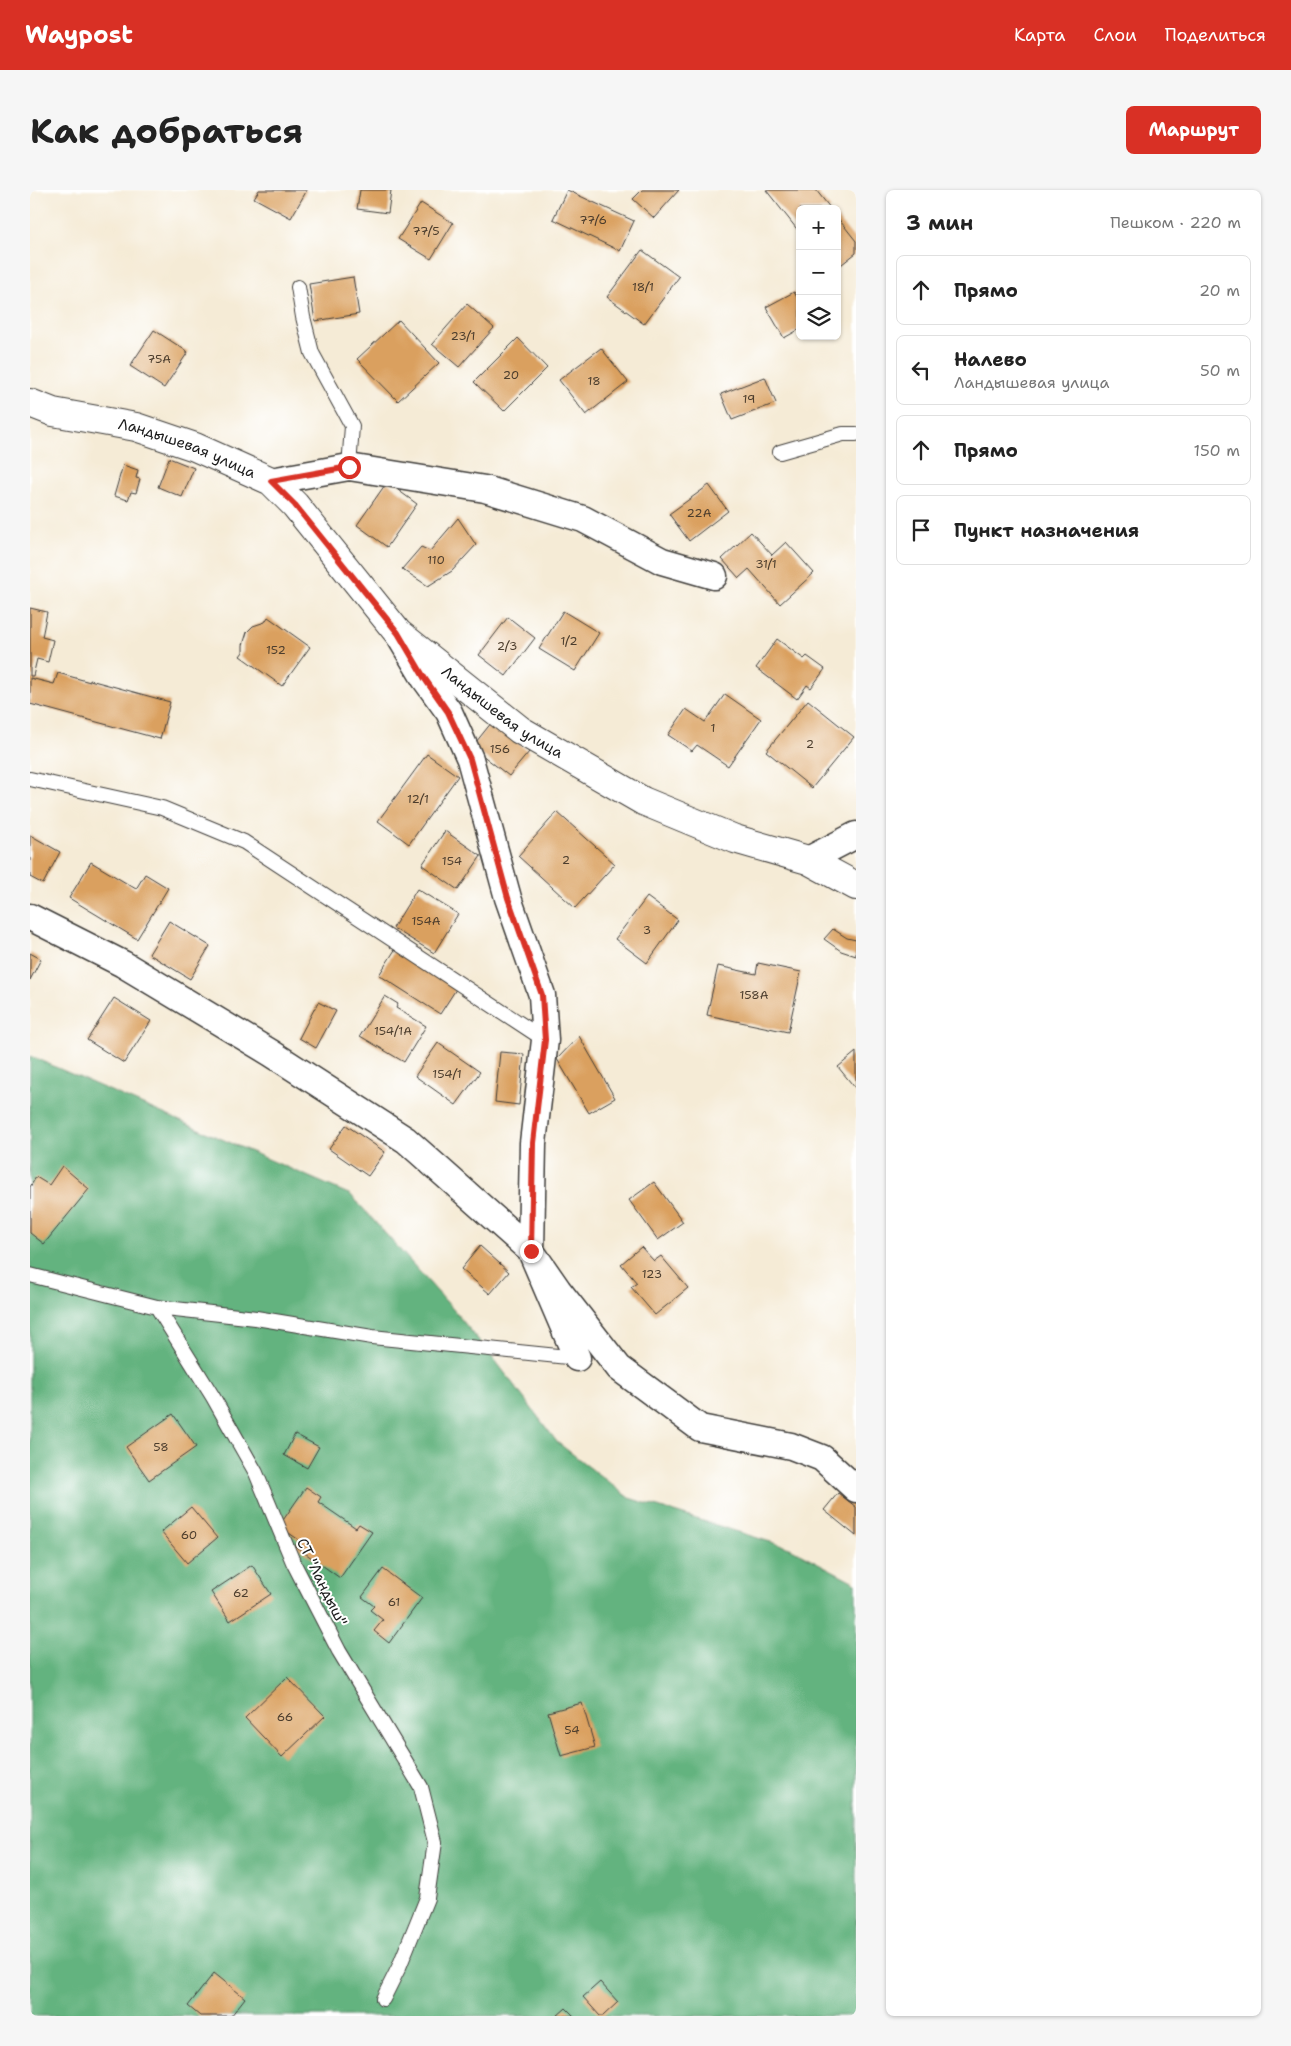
<!DOCTYPE html>
<html lang="ru">
<head>
<meta charset="utf-8">
<style>
	body { margin:0; font-family:"Shantell Sans",sans-serif; background:#f6f6f6; color:#222 }
	.controls { position:absolute; right:15px; top:15px; display:grid; overflow:hidden; border-radius:8px; box-shadow:0 1px 4px #0004 }
	.controls button { width:45px; height:45px; display:grid; place-items:center; padding:0; border:0; border-bottom:1px solid #e0e0e0; background:#fff; color:#222; font:25px sans-serif }
	.stop { position:absolute; width:15px; height:15px; margin:-11px; border:4px solid #d93025; border-radius:50%; background:#fff }
	.stop.end { background:#d93025; border-color:#fff; box-shadow:0 1px 5px #0008 }
	.list { margin:0; padding:0; list-style:none }
	h2 { display:flex; justify-content:space-between; align-items:center; height:65px; margin:0; padding:0 20px; font-size:21px }
	h2 small { font-size:16px; font-weight:400; color:#767676 }
	.list li { display:grid; grid-template-columns:32px 1fr auto; gap:15px; align-items:center; box-sizing:border-box; height:70px; margin:0 10px 10px; padding:0 10px; border:1px solid #e0e0e0; border-radius:8px }
	.list b { display:block; font-size:19px; white-space:nowrap }
	.list p { margin:0; font-size:16px; white-space:nowrap; color:#767676 }
	.list em { font-size:16px; font-style:normal; color:#767676 }
	.icon { flex:none; width:28px; height:28px; fill:none; stroke:currentColor; stroke-width:2; stroke-linecap:round; stroke-linejoin:round }
	.map { position:relative; flex:none; width:826px; height:1826px; overflow:hidden; border-radius:8px }
	header { display:flex; align-items:center; gap:30px; box-sizing:border-box; height:70px; padding:0 25px; background:#d93025; color:#fff }
	header strong { font-size:24px }
	nav { display:flex; gap:28px; margin-inline-start:auto; font-size:18px }
	.intro { display:flex; align-items:center; justify-content:space-between; box-sizing:border-box; height:120px; padding:0 30px }
	h1 { margin:0; font-size:35px }
	.button { padding:12px 22px; border-radius:8px; background:#d93025; color:#fff; font-size:18px; font-weight:700 }
	main { display:flex; gap:30px; padding:0 30px }
	aside { flex:1; background:#fff; border-radius:8px; box-shadow:0 1px 4px #0004 }
	.map>svg:first-child { display:block }
	.forest { fill:#64b37f; stroke:#40684e }
	.building { fill:#daa05f }
	.lines { fill:none; stroke-linecap:round; stroke-linejoin:round }
	.service-casing { stroke:#3d3b38; stroke-width:16 }
	.minor-casing { stroke:#3d3b38; stroke-width:29 }
	.tertiary-casing { stroke:#3d3b38; stroke-width:30 }
	.service { stroke:#fff; stroke-width:14 }
	.minor { stroke:#fff; stroke-width:26 }
	.tertiary { stroke:#fff; stroke-width:28 }
	.route { stroke:#d93025; stroke-width:6 }
	.labels { text-anchor:middle; stroke-width:4; stroke-linejoin:round; paint-order:stroke }
	.number-label { font-size:12px; fill:#4c3d2d }
	.street-label { font-size:15px; fill:#1c1c1c; stroke:#fff }
</style>
</head>
<body>
<header>
<strong>Waypost</strong>
<nav><a>Карта</a><a>Слои</a><a>Поделиться</a></nav>
</header>
<div class="intro"><h1>Как добраться</h1><a class="button">Маршрут</a></div>
<main>
<div class="map">
<svg width="826" height="1826" viewBox="0 0 826 1826">
	<rect width="100%" height="100%" fill="#fff"/>
	<filter id="ink" filterUnits="userSpaceOnUse"><feTurbulence type="fractalNoise" baseFrequency=".02" numOctaves="2"/><feDisplacementMap in="SourceGraphic" scale="10" xChannelSelector="R" yChannelSelector="G"/><feConvolveMatrix kernelMatrix="1 2 1 2 8 2 1 2 1" color-interpolation-filters="sRGB"/></filter>
	<filter id="wash" filterUnits="userSpaceOnUse"><feTurbulence type="fractalNoise" baseFrequency=".0096" numOctaves="4" result="noise"/><feDisplacementMap in="SourceGraphic" scale="20" xChannelSelector="R" yChannelSelector="G"/><feGaussianBlur stdDeviation="1.12" result="paint"/><feColorMatrix in="noise" values="0 0 0 0 0 0 0 0 0 0 0 0 0 0 0 0 0 1.4 0 .05"/><feComposite in="paint" operator="in"/></filter>
	<g filter="url(#wash)">
		<rect width="100%" height="100%" fill="#f5ebd6"/>
		<!-- forest -->
		<path class="forest" d="M0,866l321,139 101,113 43,52 62,82 72,56 161,50 66,35v433h-826z"/>
		<g id="blocks">
			<!-- building -->
			<path class="building" d="M229,0h48l-16,28 -37,-20z
				M330,0h31l-3,23 -31,-4z
				M537,0l67,31 -14,30 -67,-32z
				M612,0h37l-25,28 -21,-19z
				M736,0h50l15,19h-31v24z
				M391,13l32,20 -22,36 -33,-20z
				M807,27l19,24v12l-19,15z
				M612,60l37,27 -35,47 -37,-27z
				M323,87l6,37 -44,7 -6,-37z
				M764,102l6,10v27l-16,9 -18,-31z
				M437,114l27,24 -35,39 -27,-23z
				M369,130l40,43 -41,38 -41,-42z
				M124,140l34,22 -24,36 -34,-22z
				M488,148l29,30 -43,43 -30,-29z
				M571,158l27,34 -42,33 -27,-35z
				M735,187l11,26 -44,17 -11,-26z
				M139,268l25,10 -12,29 -24,-10z
				M93,275l15,5 -2,8 4,1 -4,14 -5,-1 -3,8 -14,-4z
				M357,292l30,22 -30,43 -30,-22z
				M679,295l19,26 -39,30 -20,-27z
				M428,328l18,27 -24,26 -24,15 -26,-17 19,-22 9,4z
				M721,342l21,23 14,-13 28,31 -34,31 -31,-35 -10,9 -17,-19z
				M0,418l17,4 -5,25 11,3 -5,22 -11,-3 -4,17h-3z
				M533,421l36,22 -24,38 -36,-22z
				M238,427l42,30 -28,39 -42,-30 3,-4v-7l4,-13 6,-6 12,-4z
				M478,427l27,21 -29,38 -27,-21z
				M747,449l27,20 3,-3 18,13 -14,19 -4,-3 -10,14 -41,-31z
				M28,483l32,9v-2l80,22 -10,37 -130,-35v-26l24,6z
				M695,504l36,25 -33,47 -31,-21 -5,6 -24,-16 18,-26 19,13z
				M778,510l46,37 -42,51 -46,-37z
				M462,532l37,30 -20,24 -37,-29z
				M397,564l31,22 -49,68 -31,-23z
				M527,622l58,52 -40,44 -57,-52z
				M415,641l36,25 -23,34 -36,-25z
				M0,645l30,17 -17,32 -13,-7z
				M61,672l45,27 9,-15 23,14 -31,51 -68,-41z
				M387,699l41,25 -24,39 -41,-25z
				M617,707l31,23 -31,43 -32,-24z
				M139,731l41,25 -20,33 -41,-25z
				M803,739l14,9 9,2v16l-15,-5 -17,-12z
				M368,755l62,38 -20,31 -61,-39z
				M0,763l11,6 -11,21z
				M728,773l43,9 -13,60 -81,-17 11,-49 38,8z
				M355,806l13,8 -2,4 30,18 -22,36 -44,-26z
				M84,808l37,23 -27,42 -37,-23z
				M288,812l18,9 -20,37 -17,-10z
				M549,846l36,62 -26,15 -32,-54z
				M408,853l42,29 -24,33 -41,-29z
				M470,862l24,2 -5,51 -24,-3z
				M826,862v37l-18,-22z
				M316,935l39,27 -17,24 -39,-27z
				M32,976l27,23 -45,55 -14,-11v-46l6,-10 13,8z
				M624,992l29,40 -25,18 -29,-40z
				M450,1056l29,26 -19,22 -29,-25z
				M611,1057l13,14 7,-5 27,32 -33,27 -24,-28 6,-4 -16,-19z
				M143,1224l23,33 -47,33 -23,-33z
				M265,1244l24,13 -12,21 -23,-13z
				M276,1297l15,10 -3,5 38,26 3,-4 13,8 -32,46 -45,-32 4,-6 -20,-14z
				M808,1303l18,14v29l-32,-26z
				M161,1317l26,31 -30,25 -26,-31z
				M222,1375l19,29 -41,27 -19,-29z
				M353,1379l39,29 -33,45 -15,-12 9,-11 -13,-10 4,-4 -12,-9z
				M257,1487l38,39 -43,41 -37,-39z
				M552,1513l13,44 -34,9 -13,-44z
				M184,1783l31,25 -14,18h-31l-12,-10z
				M570,1792l18,20 -15,14h-3l-17,-19z
				M536,1818l8,8h-17z"/>
		</g>
	</g>
	<g filter="url(#ink)">
		<use href="#blocks" fill-opacity="0" stroke="#3d3b38" stroke-width="1"/>
		<g class="lines">
			<defs>
				<path id="service" d="M268,97l5,30 9,36 40,73 -3,41
					M750,262l63,-18h13
					M0,589l132,29 82,34 301,198
					M0,1085l127,32 99,11 116,19 205,21
					M127,1117l56,90 43,76 37,89 46,89 82,136 14,55 -8,56 -28,69 -16,32"/>
				<path id="minor" d="M241,291l78,-14 136,22 98,30 79,42 52,15
					M370,447l25,42 24,33 21,47 38,139 34,97 3,45 -12,103 -2,108 27,39 61,78 81,60 91,18 31,12 34,31
					M778,670l48,-25
					M0,727l93,47 148,89 135,87 125,111 46,107"/>
				<g id="tertiary">
					<path id="s1" d="M0,213l23,9 83,15 59,20 76,34 24,24 103,128 122,97 123,71 92,38 73,21 48,26"/>
				</g>
			</defs>
			<!-- service casing -->
			<use href="#service" class="service-casing"/>
			<!-- minor casing -->
			<use href="#minor" class="minor-casing"/>
			<!-- tertiary casing -->
			<use href="#tertiary" class="tertiary-casing"/>
			<!-- service -->
			<use href="#service" class="service"/>
			<!-- minor -->
			<use href="#minor" class="minor"/>
			<!-- tertiary -->
			<use href="#tertiary" class="tertiary"/>
		</g>
	</g>
	<g class="lines" filter="url(#ink)">
		<!-- route -->
		<path class="route" d="M319,277l-78,14 24,24 103,128 27,46 23,33 22,47 38,139 34,97 3,45 -12,103 -2,108"/>
	</g>
	<g class="labels">
		<!-- number labels -->
		<g class="number-label">
			<text x="563" y="34">77/6</text>
			<text x="396" y="45">77/5</text>
			<text x="613" y="101">18/1</text>
			<text x="433" y="150">23/1</text>
			<text x="129" y="173">75А</text>
			<text x="481" y="189">20</text>
			<text x="564" y="195">18</text>
			<text x="719" y="213">19</text>
			<text x="669" y="327">22А</text>
			<text x="406" y="374">110</text>
			<text x="736" y="378">31/1</text>
			<text x="539" y="455">1/2</text>
			<text x="477" y="460">2/3</text>
			<text x="246" y="464">152</text>
			<text x="683" y="542">1</text>
			<text x="780" y="558">2</text>
			<text x="470" y="563">156</text>
			<text x="388" y="613">12/1</text>
			<text x="536" y="674">2</text>
			<text x="422" y="675">154</text>
			<text x="396" y="735">154А</text>
			<text x="617" y="744">3</text>
			<text x="724" y="809">158А</text>
			<text x="363" y="845">154/1А</text>
			<text x="417" y="888">154/1</text>
			<text x="622" y="1088">123</text>
			<text x="131" y="1261">58</text>
			<text x="159" y="1349">60</text>
			<text x="211" y="1407">62</text>
			<text x="364" y="1416">61</text>
			<text x="255" y="1531">66</text>
			<text x="542" y="1544">54</text>
		</g>
		<!-- street labels -->
		<g class="street-label">
			<text dy="5" stroke="none"><textPath href="#s1" startOffset="164">Ландышевая улица</textPath></text>
			<text dy="5" stroke="none"><textPath href="#s1" startOffset="584">Ландышевая улица</textPath></text>
			<text transform="translate(292 1392) rotate(64)" y="5">СТ "Ландыш"</text>
		</g>
	</g>
</svg>
<div class="controls">
<button>+</button>
<button>−</button>
<button><svg class="icon" aria-label="layers" viewBox="0 0 24 24"><path d="M12 4l9 5-9 5-9-5zM3 14l9 5 9-5"/></svg></button>
</div>
<div class="stop" style="left:319px;top:277px"></div>
<div class="stop end" style="left:501px;top:1061px"></div>
</div>
<aside>
<h2>3 мин<small>Пешком · 220 m</small></h2>
<ul class="list">
<li><svg class="icon" aria-label="ahead" viewBox="0 0 24 24"><path d="M12 20V5M6 11l6-6 6 6"/></svg><div><b>Прямо</b></div><em>20 m</em></li>
<li><svg class="icon" aria-label="left" viewBox="0 0 24 24"><path d="M17 20v-9H6M10 6l-5 5 5 5"/></svg><div><b>Налево</b><p>Ландышевая улица</p></div><em>50 m</em></li>
<li><svg class="icon" aria-label="ahead" viewBox="0 0 24 24"><path d="M12 20V5M6 11l6-6 6 6"/></svg><div><b>Прямо</b></div><em>150 m</em></li>
<li><svg class="icon" aria-label="arrive" viewBox="0 0 24 24"><path d="M6 21V4h12l-3 4 3 4H6"/></svg><div><b>Пункт назначения</b></div></li>
</ul>
</aside>
</main>
</body>
</html>
